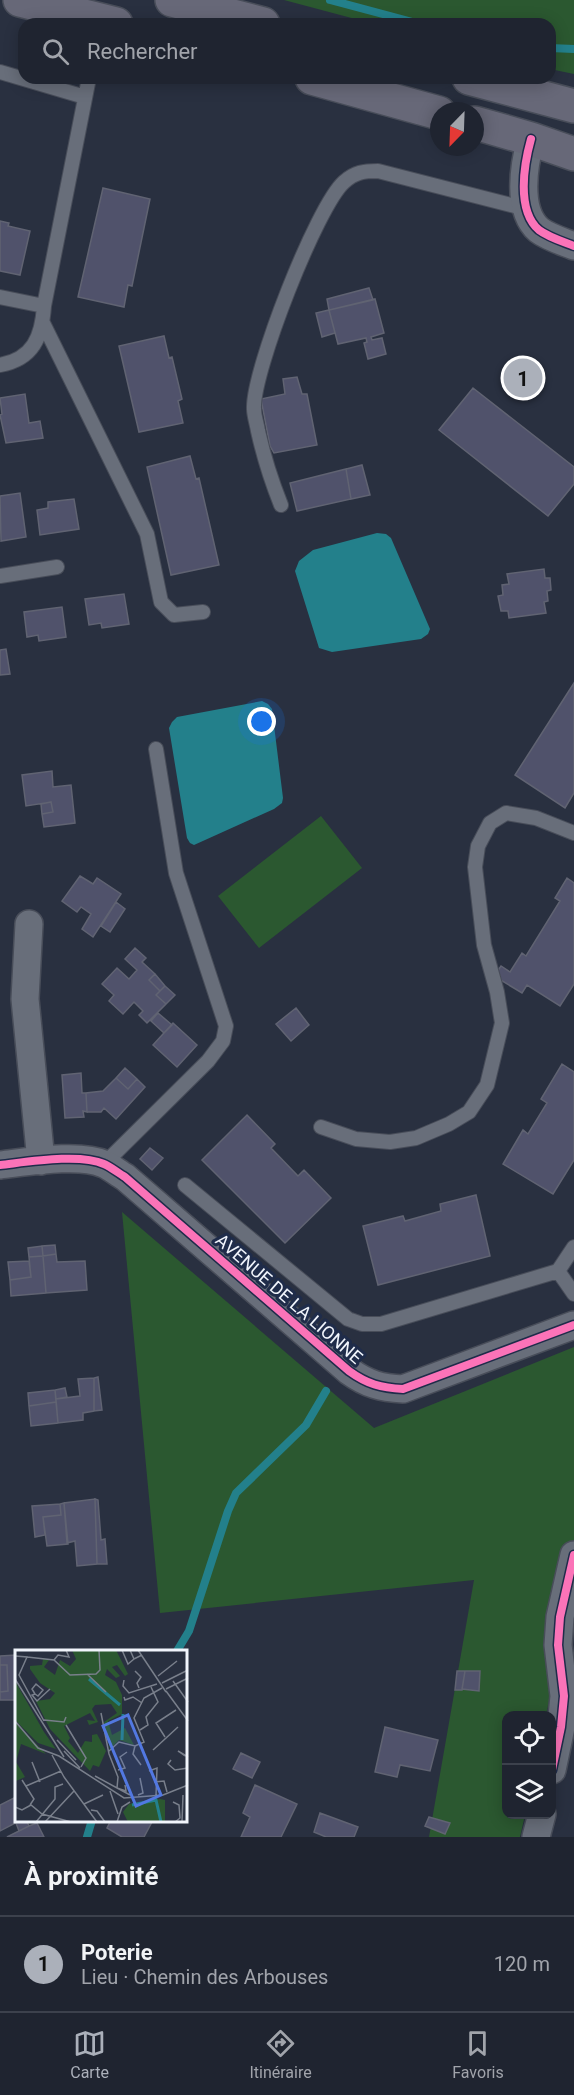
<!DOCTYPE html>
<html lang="fr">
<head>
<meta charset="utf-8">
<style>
	body { margin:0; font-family:Roboto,sans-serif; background:#272c38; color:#f1f3f6 }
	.controls { position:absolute; right:18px; bottom:18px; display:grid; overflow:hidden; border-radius:12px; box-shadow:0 3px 15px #0003 }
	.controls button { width:54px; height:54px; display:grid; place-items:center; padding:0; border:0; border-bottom:2px solid #3c414c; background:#1f2430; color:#f1f3f6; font:30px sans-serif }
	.compass { position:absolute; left:430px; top:102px; width:54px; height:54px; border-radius:50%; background:#1f2430; box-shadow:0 3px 15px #0003; rotate:203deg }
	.you { position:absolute; left:262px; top:722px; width:21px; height:21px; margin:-15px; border:4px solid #fff; border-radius:50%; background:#1a73e8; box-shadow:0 0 0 9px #1a73e833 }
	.badge { display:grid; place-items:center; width:39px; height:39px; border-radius:50%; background:#abb0ba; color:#111; font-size:20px; font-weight:700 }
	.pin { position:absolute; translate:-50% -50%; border:3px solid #fff; box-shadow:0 2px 6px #0006 }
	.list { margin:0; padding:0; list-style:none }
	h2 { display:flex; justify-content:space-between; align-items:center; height:78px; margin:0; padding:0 24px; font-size:26px }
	h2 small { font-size:20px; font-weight:400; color:#a1a4ab }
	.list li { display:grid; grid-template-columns:39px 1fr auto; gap:18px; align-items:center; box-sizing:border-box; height:96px; padding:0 24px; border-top:2px solid #3c414c }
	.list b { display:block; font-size:22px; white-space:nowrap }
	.list p { margin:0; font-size:20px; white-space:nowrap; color:#a1a4ab }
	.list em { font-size:20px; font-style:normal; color:#a1a4ab }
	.icon { flex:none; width:33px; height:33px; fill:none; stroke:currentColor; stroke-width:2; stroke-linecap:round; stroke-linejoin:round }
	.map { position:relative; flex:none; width:574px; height:1837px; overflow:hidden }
	.search { position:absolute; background:#1f2430; box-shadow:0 3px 15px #0003; left:18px; right:18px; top:18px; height:66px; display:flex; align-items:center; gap:15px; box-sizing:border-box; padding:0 21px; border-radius:18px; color:#a1a4ab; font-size:22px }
	.sheet { height:174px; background:#1f2430 }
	nav { display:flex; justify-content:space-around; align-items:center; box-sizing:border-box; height:84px; border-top:2px solid #3c414c; background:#1f2430; font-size:16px; color:#a1a4ab }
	nav a { display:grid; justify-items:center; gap:3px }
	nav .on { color:#abb0ba }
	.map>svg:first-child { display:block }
	.green { fill:#2b5830 }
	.water { fill:#23808b }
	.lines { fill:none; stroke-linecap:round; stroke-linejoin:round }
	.stream { stroke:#23808b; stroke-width:8 }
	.building { fill:#50526b; stroke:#606372; stroke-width:1.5 }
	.service-casing { stroke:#484d59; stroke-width:16 }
	.minor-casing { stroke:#484d59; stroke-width:30 }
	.primary-casing { stroke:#484d59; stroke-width:36 }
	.service { stroke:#686e7a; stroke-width:14 }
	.minor { stroke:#686e7a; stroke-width:27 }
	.primary { stroke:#676878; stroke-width:33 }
	.cycleway-casing { stroke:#1f2c4a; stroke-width:11 }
	.cycleway { stroke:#fb73b8; stroke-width:8 }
	.labels { text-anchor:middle; stroke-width:6; stroke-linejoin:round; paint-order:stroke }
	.street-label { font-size:18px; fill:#f1f5fc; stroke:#1f2c4a }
	.inset-river { fill:none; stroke:#23808b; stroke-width:3 }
	.inset-road { fill:none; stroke:#797f8b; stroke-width:1.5 }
	.view { fill:#5278e1; fill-opacity:0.15; stroke:#5278e1; stroke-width:3 }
	.inset-edge { fill:none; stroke:#f1f5fc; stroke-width:3 }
</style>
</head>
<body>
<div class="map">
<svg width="574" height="1837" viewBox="0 0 574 1837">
	<rect width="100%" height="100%" fill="#293040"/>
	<!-- green -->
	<path class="green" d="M284,0h290v74l-24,-5v-45h-176z
		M321,816l41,52 -103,80 -41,-52z
		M122,1212l252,216 200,-81v235l-28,133 -40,1v98l19,1 -5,22h-91l45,-257 -314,33z"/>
	<!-- water -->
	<path class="water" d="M377,533l9,1 5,4 39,91 -2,5 -7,5 -89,13 -13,-4 -24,-77 4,-10 14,-11z
		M262,701l6,3 4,5 11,89 -1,5 -8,6 -80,36 -4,-2 -3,-5 -18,-110 3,-6 5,-5z"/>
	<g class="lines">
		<!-- stream -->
		<path class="stream" d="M330,0l90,24
			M550,48l24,1
			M177,1651l12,-20 39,-120 8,-18 70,-68 20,-34
			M87,1837l5,-17"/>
	</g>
	<!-- building -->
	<path class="building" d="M103,188l47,11 -18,87 -4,-1 -4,22 -46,-10z
		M0,221l9,2 -1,3 22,5 -10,44 -20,-4z
		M369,288l4,12 -44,10 -2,-11z
		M375,299l9,34 -13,4 1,3 10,-2 4,16 -18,5 -4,-16 3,-1 -1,-4 -28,6 -9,-34z
		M329,310l6,23 -13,4 -6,-24z
		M164,336l5,22 3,-1 10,42 -4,2 5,22 -44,9 -20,-86z
		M297,377l5,17h5l10,51 -43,8 -4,-7 -9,-47 24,-5 -2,-15z
		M473,388l101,79v17l-26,32 -109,-86z
		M25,394l4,29 11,-2 3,17 -37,5 -6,-28 2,-1 -2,-16z
		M190,456l6,23 3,-1 20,87 -48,10 -24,-108z
		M362,465l8,30 -19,4 -5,-30z
		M346,469l5,30 -54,12 -7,-28z
		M20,493l6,44 -25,4 -1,-45z
		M74,499l5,30 -39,6 -3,-25 11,-2v-6z
		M544,569l1,9h5l1,12 -4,1 1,10 -4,1 2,11 -37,5 -1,-7h-7l-3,-15 5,-1 -1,-10 7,-1 -2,-10z
		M124,594l5,30 -27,4 -1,-5 -12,2 -4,-26z
		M62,607l4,30 -27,4 -1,-6 -11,2 -3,-25z
		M6,649l4,25 -10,1v-25z
		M574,683v110l-9,15 -50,-33z
		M52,771l1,16 18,-2 4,38 -31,4 -2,-13 11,-2 -2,-10 -25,4 -4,-31z
		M51,802l2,10 -11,2 -1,-10z
		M80,876l13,8 4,-6 24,16 -28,43 -11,-8 9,-15 -10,-7 -4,5 -15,-11z
		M567,878l7,5v101l-14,22 -33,-21 -5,8 -28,-17 7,-10 9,6 12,-19 4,3 34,-55 -5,-3z
		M116,902l9,7 -15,23 -9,-6z
		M135,948l11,10 -4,4 13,12 -6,6 11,11 -4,4 10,9 -19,19 -8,-8 4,-4 -9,-9 -11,12 -14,-13 5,-6 -12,-11 15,-16 12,11 8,-9 -12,-11z
		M155,974l10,12 -5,5 -11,-11z
		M165,986l10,9 -9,9 -10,-9z
		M296,1008l13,17 -18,16 -15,-17z
		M158,1013l14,12 -8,8 -13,-12z
		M173,1023l24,22 -20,22 -24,-22z
		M562,1064l12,8v88l-21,34 -50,-30 20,-34 5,4 19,-31 -6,-4z
		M125,1068l12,11 -9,10 -12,-11z
		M81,1073l1,20h4l1,19 -4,-1 1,6 -19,1 -3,-43z
		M116,1078l12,11 9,-10 8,8 -29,32 -12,-11 -3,4h-14l-1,-19 17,-2z
		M247,1115l28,29 -4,4 27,28 6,-6 27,28 -46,45 -83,-83z
		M150,1148l13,10 -11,12 -12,-11z
		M476,1195l14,61 -112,29 -15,-59 40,-10 2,5 36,-10 -1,-7z
		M55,1245l1,9 -13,2 -1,-10z
		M42,1246l1,10 -14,1 -1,-9z
		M56,1254l1,8 28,-1 2,29 -41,3 -3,-37z
		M43,1256l3,37 -35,3 -1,-16 21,-3 -2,-20z
		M29,1261l2,16 -21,3 -2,-18z
		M98,1377l4,33 -8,1v-33z
		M94,1378v33l-11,2v7l-25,3 -2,-24 24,-3 -2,-17z
		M65,1388l2,9 -11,2 -1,-9z
		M55,1390l1,12 -27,4 -1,-13z
		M56,1402l2,21 -27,3 -2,-20z
		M95,1499l3,1 3,40 4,-1 2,25h-10z
		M95,1499l2,65 -20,2 -2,-25 -8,2 -3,-40z
		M64,1503l4,41 -21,2 -4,-29 18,-2 -1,-11z
		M60,1504l1,11 -18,2 2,18 -10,2 -3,-31z
		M16,1655v45h-16v-8l8,-1 -1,-26h-7v-9z
		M0,1665h7l1,26 -8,1z
		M457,1671h8l-3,19h-7z
		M465,1671h15l-1,20 -17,-2z
		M385,1727l53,13 -8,31 -30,-6 -3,12 -22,-5z
		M241,1753l19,9 -8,16 -19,-9z
		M255,1785l42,19 -16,33h-40l9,-20 -7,-4z
		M16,1797v23h5l-21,11v-26z
		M320,1813l38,14 -4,10h-28l-12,-5z
		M429,1817l21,6 -5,11 -20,-8z
		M21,1820h5l3,6 -10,5 -3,-8z
		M111,1820h39l2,2 -8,15h-22l-15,-9z
		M37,1823l7,14h-37l22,-11z"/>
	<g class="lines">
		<defs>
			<path id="service" d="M0,72l85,25
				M0,297l44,9
				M43,323l104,211 14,68 13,13 29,-3
				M0,365c33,-6 42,-28 44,-59l45,-228
				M281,505c-10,-25 -17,-47 -23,-74 -1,-7 -4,-15 -4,-22 -2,-37 63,-203 90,-227 11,-10 20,-11 34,-11l149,38
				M0,576l57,-9
				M321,1127l35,12 34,3 26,-4 33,-14 20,-12 18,-27 15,-62 -5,-31 -13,-47 -9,-78 3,-21 12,-23 16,-10 30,5 38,15
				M104,1164l104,-103 15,-20 3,-15 -50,-153 -20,-124
				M185,1185l163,134 14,5h19l177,-53
				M574,1247l-16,24 16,23"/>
			<path id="minor" d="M531,139c-7,25 -15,71 8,91 9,7 25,12 35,16
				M29,924l-4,75 16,162
				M0,1165c27,-3 80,-12 104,-1 7,3 14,9 21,13l224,194c18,13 32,17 54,18l171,-64
				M552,1770l9,-43 3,-31 -6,-51 2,-28 14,-62
				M536,1837l6,-23"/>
			<path id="primary" d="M20,0l96,24
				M172,0l91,24
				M312,78l127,35
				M469,78l105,28
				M475,123l56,16 43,15"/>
		</defs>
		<!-- service casing -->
		<use href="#service" class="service-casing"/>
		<!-- minor casing -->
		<use href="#minor" class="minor-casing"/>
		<!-- primary casing -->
		<use href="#primary" class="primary-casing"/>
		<!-- service -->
		<use href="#service" class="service"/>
		<!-- minor -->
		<use href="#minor" class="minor"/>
		<!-- primary -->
		<use href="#primary" class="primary"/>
		<defs>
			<path id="cycleway" d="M531,139c-7,25 -15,71 8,91 9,7 25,12 35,16
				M0,1165c27,-3 80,-12 104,-1 7,3 14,9 21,13l224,194c18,13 32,17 54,18l171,-64
				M552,1770l9,-43 3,-31 -6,-51 2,-28 14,-62"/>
		</defs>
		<!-- cycleway casing -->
		<use href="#cycleway" class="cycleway-casing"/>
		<!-- cycleway -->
		<use href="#cycleway" class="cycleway"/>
	</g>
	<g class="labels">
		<!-- street labels -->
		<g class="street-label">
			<text transform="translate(289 1299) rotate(41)" y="6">AVENUE DE LA LIONNE</text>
		</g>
	</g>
	<!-- overview -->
	<g transform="translate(15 1650)">
		<rect width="172" height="172" fill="#293040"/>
		<path d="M57,0h44l12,24 -3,2 -8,-11 -5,2 8,9 -4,2 -9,-9 -2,6 11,7 6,13v19l-14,7 4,14 13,-7 9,17 -15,-5 -9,9 -6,-27 13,-9 -6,-9 -16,1 -3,4 6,13 -9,3 -2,-5 8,1 -5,-8 -26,13 6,12 -2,3 10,12 7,-12 7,1v-7l5,-1 9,17 -7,16 -6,-2 -3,6 -40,-42 -14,-28 14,-2 5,-6 -15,-10 -10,-14v-3l12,-1 1,-6 6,1 -5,7 11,8 5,-15 10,6 6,-7zM0,31l29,51 12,17 -18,-6 -23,-23zM0,72l31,32 -25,-10 -5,18 9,15 -9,4 -1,-1zM145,149l5,1v22h-37l-5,-10 6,-8z" fill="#2b5830"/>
		<path class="inset-river" d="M74,29l31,26M107,90l1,-26M117,155l24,-5 5,22"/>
		<path class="inset-road" d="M107,0l6,14 6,-5M115,0l4,9 8,-4M123,0l28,42M0,6l12,1 -8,18 25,46M12,7l27,3 16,15 26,-1 4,-4 -1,-20M39,10l4,-5 11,2 -3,-7M120,21l6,6 -4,6 2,5M72,24l19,18M143,26l19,-15M0,29l49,78M109,30l-1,6 6,7 28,-9M158,31l15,21M147,33l26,-13M151,39l22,-11M151,41l22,30M20,44l-3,-5 4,-5 7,6 -5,6 -3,-2 -3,1 5,6 13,-12M109,47l1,3 8,-3 9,6M86,63l8,41 9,23 -1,11 9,3 -1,-6M29,70l20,2 2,-5M0,71l23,27 21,8 65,42 39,-3 25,-10M51,75l20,33 -5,9M125,80l8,-5 -2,-8 12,-15 -7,-15M150,87l-9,-14 20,-13M42,90l19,20M120,96l-2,8 8,11M138,100l25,-23M49,101l16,17M94,101l10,-9 16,4 9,-4 -10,-24 10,-20 18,-10M37,105l12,22M170,106l-7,-5 10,6M156,110l-3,4 7,6 13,-2M17,112l8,20M103,120l7,-2 -5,-11 7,-5M134,121l8,-3 -1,28M80,126l35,19M49,127l33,45M7,130l12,19 -4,6M139,132l10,-1 3,11M11,136l35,-15M95,141l8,23M123,145l5,-2 -3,-15M158,152l6,3 1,13 -5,4M69,154l19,-9M0,157l7,3 9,-5 11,9 29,8M76,160l6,1 8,11M21,172l19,-23v-12l8,-3M30,172l29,-31M102,172l5,-15 8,-5M167,172l1,-27"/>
		<path class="view" d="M113,65l33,80 -25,11 -33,-80z"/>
		<rect width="172" height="172" class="inset-edge"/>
	</g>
</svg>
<div class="controls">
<button><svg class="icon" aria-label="locate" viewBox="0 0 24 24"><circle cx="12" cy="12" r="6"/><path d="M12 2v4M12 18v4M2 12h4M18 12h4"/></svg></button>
<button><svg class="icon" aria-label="layers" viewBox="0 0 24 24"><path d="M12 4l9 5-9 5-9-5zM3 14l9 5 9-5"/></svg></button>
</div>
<svg class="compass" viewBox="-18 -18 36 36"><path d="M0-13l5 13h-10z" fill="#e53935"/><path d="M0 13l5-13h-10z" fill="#a1a4ab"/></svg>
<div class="you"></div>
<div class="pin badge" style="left:523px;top:378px">1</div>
<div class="search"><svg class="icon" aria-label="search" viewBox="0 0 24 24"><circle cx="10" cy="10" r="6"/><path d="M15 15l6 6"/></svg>Rechercher</div>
</div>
<section class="sheet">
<h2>À proximité<small></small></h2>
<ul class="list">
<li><span class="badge">1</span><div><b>Poterie</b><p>Lieu · Chemin des Arbouses</p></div><em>120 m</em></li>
</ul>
</section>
<nav>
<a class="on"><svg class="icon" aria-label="map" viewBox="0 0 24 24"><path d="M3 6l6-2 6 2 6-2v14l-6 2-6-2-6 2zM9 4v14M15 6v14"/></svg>Carte</a>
<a><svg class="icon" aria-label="directions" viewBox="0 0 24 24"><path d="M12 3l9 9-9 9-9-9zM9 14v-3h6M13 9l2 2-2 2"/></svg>Itinéraire</a>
<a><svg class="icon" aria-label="saved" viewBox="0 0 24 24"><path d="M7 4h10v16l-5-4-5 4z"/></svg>Favoris</a>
</nav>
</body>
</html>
